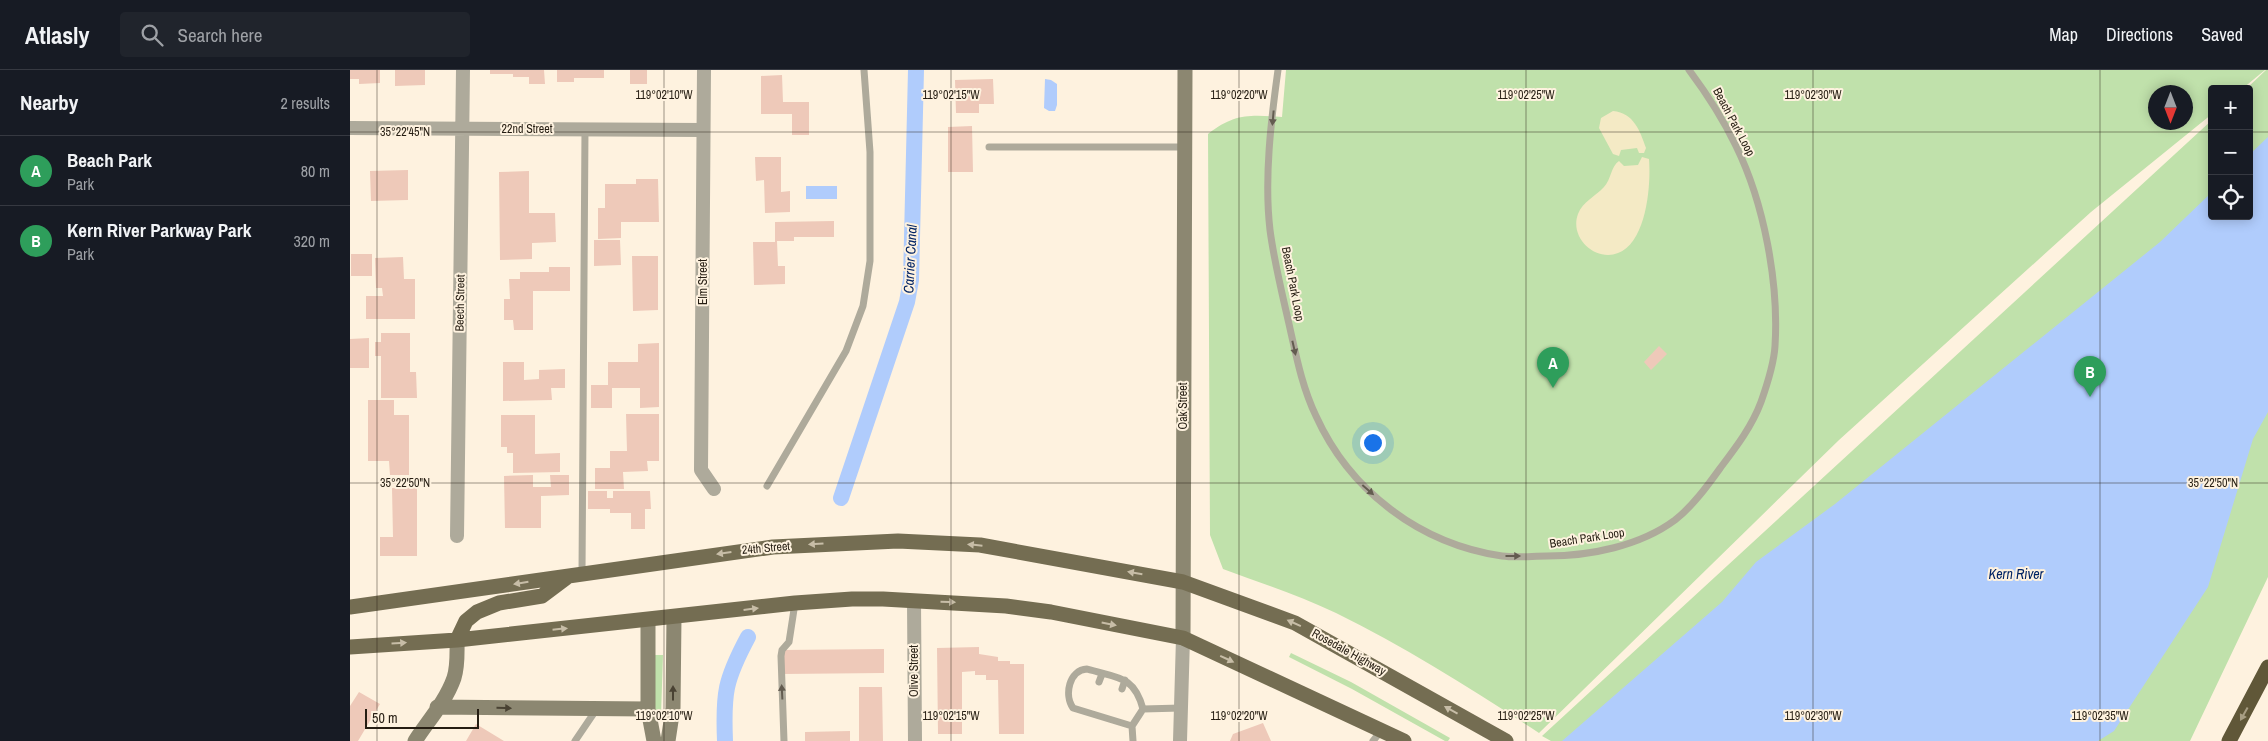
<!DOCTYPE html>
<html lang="en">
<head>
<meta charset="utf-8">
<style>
	body { margin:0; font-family:"Archivo Narrow",sans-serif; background:#20242c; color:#f1f3f6 }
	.controls { position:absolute; right:15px; top:15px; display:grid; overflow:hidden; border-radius:5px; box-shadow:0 2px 12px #0003 }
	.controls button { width:45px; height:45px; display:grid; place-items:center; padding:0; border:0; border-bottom:1px solid #363941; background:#171b24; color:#f1f3f6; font:25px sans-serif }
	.compass { position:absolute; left:1798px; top:15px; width:45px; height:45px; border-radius:50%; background:#171b24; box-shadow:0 2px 12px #0003; rotate:180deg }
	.scale { position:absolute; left:15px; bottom:12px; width:114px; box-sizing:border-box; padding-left:5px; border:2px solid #251d12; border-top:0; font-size:14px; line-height:18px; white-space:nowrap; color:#251d12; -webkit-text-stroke:4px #fef2df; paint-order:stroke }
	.you { position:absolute; left:1022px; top:372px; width:18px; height:18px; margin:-12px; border:4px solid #fff; border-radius:50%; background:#1a73e8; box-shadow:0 0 0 8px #1a73e833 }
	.badge { display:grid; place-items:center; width:32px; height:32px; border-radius:50%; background:#ea580c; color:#fff; font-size:16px; font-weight:700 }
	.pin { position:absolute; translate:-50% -41px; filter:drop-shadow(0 1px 2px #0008) }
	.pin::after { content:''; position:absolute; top:26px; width:18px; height:15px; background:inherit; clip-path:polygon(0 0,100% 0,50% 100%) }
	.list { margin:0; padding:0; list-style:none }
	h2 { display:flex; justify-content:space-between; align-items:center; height:65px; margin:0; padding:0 20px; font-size:21px }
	h2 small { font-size:16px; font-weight:400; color:#9ea1a6 }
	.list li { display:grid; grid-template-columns:32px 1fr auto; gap:15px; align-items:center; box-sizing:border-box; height:70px; padding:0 20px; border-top:1px solid #363941 }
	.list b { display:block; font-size:19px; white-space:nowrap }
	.list p { margin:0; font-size:16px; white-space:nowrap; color:#9ea1a6 }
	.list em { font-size:16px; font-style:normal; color:#9ea1a6 }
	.icon { flex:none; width:28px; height:28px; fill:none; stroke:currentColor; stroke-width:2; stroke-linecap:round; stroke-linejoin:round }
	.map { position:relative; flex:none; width:1918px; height:671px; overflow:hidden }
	header { display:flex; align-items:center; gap:30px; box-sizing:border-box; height:70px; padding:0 25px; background:#171b24; border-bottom:1px solid #363941 }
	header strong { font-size:24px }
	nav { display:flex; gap:28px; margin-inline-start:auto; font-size:18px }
	.search { width:350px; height:45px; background:#20242c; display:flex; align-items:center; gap:12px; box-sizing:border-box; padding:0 18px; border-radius:5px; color:#9ea1a6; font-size:19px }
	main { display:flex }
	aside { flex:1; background:#171b24 }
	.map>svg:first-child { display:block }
	.green { fill:#c0e1ab; fill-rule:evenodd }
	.sand { fill:#f4eac5 }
	.water { fill:#b0ccfc }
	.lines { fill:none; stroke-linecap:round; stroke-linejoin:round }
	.canal { stroke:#b0ccfc; stroke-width:16 }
	.building { fill:#eec9b9 }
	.lane { stroke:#aeaa9b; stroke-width:7 }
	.street { stroke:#aeaa9b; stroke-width:14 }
	.secondary { stroke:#8c8771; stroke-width:15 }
	.primary { stroke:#746d52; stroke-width:15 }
	.highway { stroke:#605738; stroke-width:15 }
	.oneway { fill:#635c50 }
	.oneway2 { fill:#c7bda7 }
	.oneway3 { fill:#494233 }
	.oneway4 { fill:#a79d83 }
	.ticks { fill:none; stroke:#251d12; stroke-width:1; stroke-opacity:0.45 }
	.labels { text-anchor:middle; stroke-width:4; stroke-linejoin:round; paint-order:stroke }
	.street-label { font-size:12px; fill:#251d12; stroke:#fef2df }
	.water-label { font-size:14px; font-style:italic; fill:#002364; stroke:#fef2df }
	.ticks-label { font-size:12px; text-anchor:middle; fill:#251d12; stroke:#fef2df; stroke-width:4; stroke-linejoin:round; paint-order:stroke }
</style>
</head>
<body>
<header>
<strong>Atlasly</strong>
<div class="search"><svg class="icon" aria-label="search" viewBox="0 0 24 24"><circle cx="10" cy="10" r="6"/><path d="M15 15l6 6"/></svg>Search here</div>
<nav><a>Map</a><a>Directions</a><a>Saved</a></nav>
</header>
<main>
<aside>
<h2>Nearby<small>2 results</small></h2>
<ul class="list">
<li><span class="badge" style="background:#2e9e5b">A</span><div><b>Beach Park</b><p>Park</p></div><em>80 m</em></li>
<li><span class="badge" style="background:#2e9e5b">B</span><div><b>Kern River Parkway Park</b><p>Park</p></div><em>320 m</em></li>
</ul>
</aside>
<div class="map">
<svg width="1918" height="671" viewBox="0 0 1918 671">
	<rect width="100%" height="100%" fill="#fef2df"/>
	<!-- green -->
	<path class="green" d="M936,0h979l-23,19h-30v25l-121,98 -252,228 -300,293c-66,-43 -132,-85 -203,-120 -36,-17 -75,-30 -113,-44l-13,-34 -2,-401c27,-21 42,-19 74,-17zM1806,22h30v30h-30z
		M1916,0h2v507l-78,164h-639l-9,-5 670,-616v96h37v-127h-3z
		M941,583l60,29 99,56 -2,3h-3l-93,-52 -63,-32z
		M305,585h8l-2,60h-5l-1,-8z"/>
	<!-- sand -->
	<path class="sand" d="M1263,41c21,2 27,20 33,37l-2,5h-5l-2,-5 -16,2 -2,6 -6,-2 -14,-26 2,-10z
		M1292,87l7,2c2,25 -2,83 -31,94 -22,9 -49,-15 -40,-39 5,-13 17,-17 26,-27 7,-7 7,-21 15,-26l5,5 14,-1z"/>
	<!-- water -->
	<path class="water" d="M695,9l6,1 6,4v21l-2,6h-6l-5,-3z
		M1918,67v275l-15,27 -45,148 -94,144 -16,10h-536l160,-139 34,-40 79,-58 325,-262 52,-50v24h37v-61z
		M456,116h31v13h-31z"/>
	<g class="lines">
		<!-- canal -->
		<path class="canal" d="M491,428l66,-196 4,-22 5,-210
			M375,671c-2,-48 0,-61 23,-104"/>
	</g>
	<!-- building -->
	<path class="building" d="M0,0h30v13l-21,1v-5h-9z
		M45,0h30v15l-30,1z
		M140,0h54l1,14h-16v-7h-16v-3h-23z
		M207,0h47v8h-30v4h-17z
		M280,0h17v14h-17z
		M432,5l1,27h26v33h-17v-21h-31v-38z
		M643,9l1,25h-15v9h-23l-1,-33z
		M622,56l1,46h-25v-45z
		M405,87h26v35l9,-1v21l-25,1 -1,-33 -8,1z
		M58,100v30l-37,1 -1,-30z
		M179,101v42h26l1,29 -24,1v16l-32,1 -1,-88z
		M286,109h22l1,43h-38v16l-23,1v-31h7v-24h31z
		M484,151v16h-40v4h-17l1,25h7v18l-31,1 -1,-43h22v-20z
		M244,170h26l1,25 -27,1z
		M1,184h21v22h-21z
		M282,186h26v54l-25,1z
		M53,187l1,22h11v40h-49v-23h17l-1,-8h-6l-1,-30z
		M199,197h21v24h-37v39h-19l-1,-10h-9v-21h6l-1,-20h11v-7h29z
		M31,263h29v39h6l1,26h-36v-42h-6v-14h6z
		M19,268v30h-19v-29z
		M309,273v64l-19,1v-20h-28v20h-21v-23h17v-23h30v-18z
		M1309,276l8,8 -16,16 -7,-8z
		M153,292h21v18l15,-1v-9l26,-1v19h-14l1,12 -49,1z
		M18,330h26v15h15v60h-19l-1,-14h-21z
		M276,344h33v47h-12l1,10 -25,1 1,17h-29v-21h15v-17h17z
		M151,345h34v39l25,-1v19l-47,1v-20h-6v-6h-6z
		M183,405v12h18l-1,-12h19v20l-28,1v32h-36l-1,-52z
		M67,417v69h-37v-19h13l-1,-49z
		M238,421h19v7h6v-7h37l1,18h-6v20h-14v-16h-21v-4h-22z
		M629,577v7l19,3v4h12v3h14v70h-25l-1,-54h-12v-5h-11v-4l-13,1v62h-24l-1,-86z
		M534,579v24l-102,1v-24z
		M509,617h23l1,54h-24z
		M9,622l21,12 -22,37h-8v-35z
		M913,653l8,18h-41l3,-7z
		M126,654l28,17h-38z
		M500,661v10h-45v-9z"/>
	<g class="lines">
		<!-- lane -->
		<path class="lane" d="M928,0c-7,50 -14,109 -8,160 4,31 12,63 19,94 7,31 13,63 27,92 34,75 104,128 186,140 15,2 30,0 45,0 43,0 93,-10 128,-36 18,-14 33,-35 46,-53 16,-21 31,-41 40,-65 6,-17 13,-39 14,-56 4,-63 -11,-143 -39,-200 -13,-27 -29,-52 -47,-76
			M639,77h195
			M417,416l79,-135 17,-45 7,-45v-109l-6,-82
			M232,504l3,-445
			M737,599c30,9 47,6 56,40l-11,17 -59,-18c-9,-13 -4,-38 14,-39z
			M749,612l3,-8
			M772,619l3,-9
			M793,639l38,-1
			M782,656l1,15
			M225,671l21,-31
			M434,671l-3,-85 1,-6 7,-8 6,-39
			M1023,671l8,-10"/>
		<!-- street -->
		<path class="street" d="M354,0l-3,400 13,19
			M0,58l353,2
			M107,466l6,-466
			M564,531l1,140
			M830,671l3,-103"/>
		<!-- secondary -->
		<path class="secondary" d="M298,550v89l6,32
			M833,568l2,-568
			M87,637l211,2
			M65,671c13,-20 31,-40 39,-63 4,-12 3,-26 3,-38
			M318,671l5,-33 1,-91"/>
		<!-- primary -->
		<path class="primary" d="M0,537l423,-60 125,-6 82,4 203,37 112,41 211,118
			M107,570l9,-19 11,-9 22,-9 43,-7 24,-18
			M0,577l107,-7 338,-37 57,-4h31l123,7 45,6 132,26 221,103"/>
		<!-- highway -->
		<path class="highway" d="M1879,671l39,-74"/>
	</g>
	<!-- one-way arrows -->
	<defs><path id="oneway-solid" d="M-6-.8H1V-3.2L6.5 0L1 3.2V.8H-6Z" transform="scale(1.25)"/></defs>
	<g class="oneway">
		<use href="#oneway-solid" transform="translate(923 48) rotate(95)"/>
		<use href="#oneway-solid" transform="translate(944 278) rotate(77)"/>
		<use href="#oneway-solid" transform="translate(1018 420) rotate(41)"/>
		<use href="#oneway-solid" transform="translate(1163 486)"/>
		<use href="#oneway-solid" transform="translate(432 622) rotate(-93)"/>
	</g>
	<g class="oneway2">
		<use href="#oneway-solid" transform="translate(466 474) rotate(176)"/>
		<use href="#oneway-solid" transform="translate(625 475) rotate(-174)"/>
		<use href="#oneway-solid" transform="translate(374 483) rotate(172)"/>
		<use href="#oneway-solid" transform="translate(785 503) rotate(-170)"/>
		<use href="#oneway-solid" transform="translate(171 513) rotate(171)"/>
		<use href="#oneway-solid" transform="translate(598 532) rotate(2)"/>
		<use href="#oneway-solid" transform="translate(401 539) rotate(-7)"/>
		<use href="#oneway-solid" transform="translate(944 553) rotate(-156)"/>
		<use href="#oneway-solid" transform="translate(759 554) rotate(11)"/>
		<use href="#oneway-solid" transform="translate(210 559) rotate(-6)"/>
		<use href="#oneway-solid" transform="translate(49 573) rotate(-4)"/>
		<use href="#oneway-solid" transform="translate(877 589) rotate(25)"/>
		<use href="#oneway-solid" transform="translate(1101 640) rotate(-151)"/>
	</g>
	<g class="oneway3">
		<use href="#oneway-solid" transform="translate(323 623) rotate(-90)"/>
		<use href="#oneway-solid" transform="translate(154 638) rotate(1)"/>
	</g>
	<use class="oneway4" href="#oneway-solid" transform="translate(1894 644) rotate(119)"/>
	<!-- ticks -->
	<path class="ticks" d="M27,0v671M314,0v671M601,0v671M889,0v671M1176,0v671M1463,0v671M1750,0v671M0,62h1862M1899,62h19M0,413h1918"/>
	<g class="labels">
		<!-- street labels -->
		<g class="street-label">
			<text transform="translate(1384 52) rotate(62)" y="4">Beach Park Loop</text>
			<text x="177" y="63">22nd Street</text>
			<text transform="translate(353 212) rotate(-90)" y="4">Elm Street</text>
			<text transform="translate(943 214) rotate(79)" y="4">Beach Park Loop</text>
			<text transform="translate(110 233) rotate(-89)" y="4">Beech Street</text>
			<text transform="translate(833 336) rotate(-90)" y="4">Oak Street</text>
			<text transform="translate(1237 468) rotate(-9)" y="4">Beach Park Loop</text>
			<text transform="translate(416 478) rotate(-5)" y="4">24th Street</text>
			<text transform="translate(999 582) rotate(29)" y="4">Rosedale Highway</text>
			<text transform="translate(564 601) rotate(-90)" y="4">Olive Street</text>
		</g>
		<!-- water labels -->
		<g class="water-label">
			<text transform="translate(560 189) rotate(-87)" y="5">Carrier Canal</text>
			<text x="1666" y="509">Kern River</text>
		</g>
	</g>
	<g class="ticks-label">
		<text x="314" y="29">119°02'10"W</text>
		<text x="601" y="29">119°02'15"W</text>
		<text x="889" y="29">119°02'20"W</text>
		<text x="1176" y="29">119°02'25"W</text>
		<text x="1463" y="29">119°02'30"W</text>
		<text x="55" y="66">35°22'45"N</text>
		<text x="1863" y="417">35°22'50"N</text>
		<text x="55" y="417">35°22'50"N</text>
		<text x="314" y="650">119°02'10"W</text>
		<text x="601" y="650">119°02'15"W</text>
		<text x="889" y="650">119°02'20"W</text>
		<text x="1176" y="650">119°02'25"W</text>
		<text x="1463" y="650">119°02'30"W</text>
		<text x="1750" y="650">119°02'35"W</text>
	</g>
</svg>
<div class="controls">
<button>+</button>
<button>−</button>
<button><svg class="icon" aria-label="locate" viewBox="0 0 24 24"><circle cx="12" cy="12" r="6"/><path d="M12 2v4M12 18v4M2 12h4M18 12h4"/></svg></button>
</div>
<svg class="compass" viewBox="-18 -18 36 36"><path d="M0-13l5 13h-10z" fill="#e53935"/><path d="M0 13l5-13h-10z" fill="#9ea1a6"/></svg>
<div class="scale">50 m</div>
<div class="you"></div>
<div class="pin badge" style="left:1203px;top:318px;background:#2e9e5b">A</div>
<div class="pin badge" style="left:1740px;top:327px;background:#2e9e5b">B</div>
</div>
</main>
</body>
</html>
